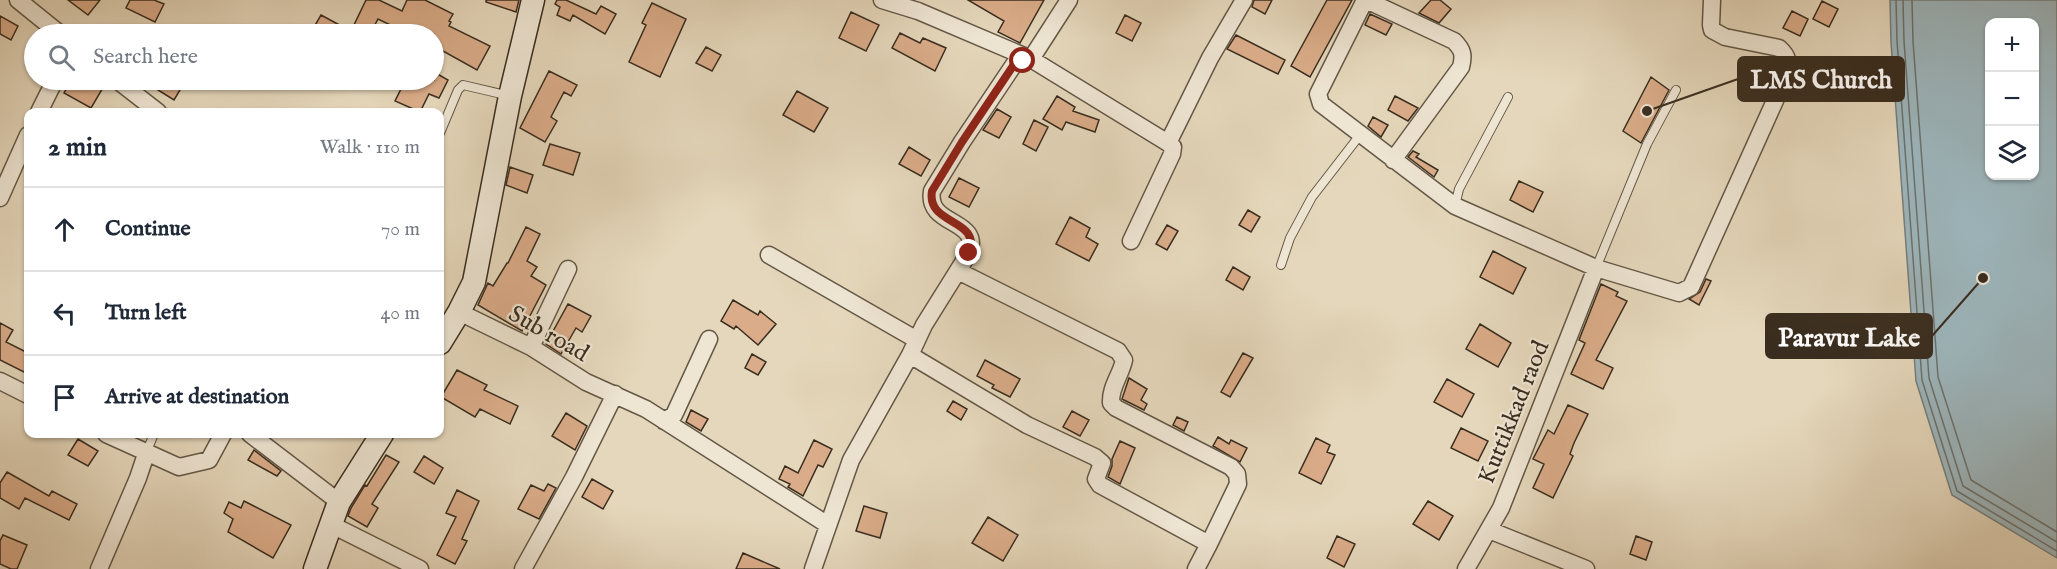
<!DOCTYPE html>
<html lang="en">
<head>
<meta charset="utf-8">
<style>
	body { margin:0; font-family:"IM FELL English",serif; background:#f2f2f3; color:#1f2937 }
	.controls { position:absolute; right:18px; top:18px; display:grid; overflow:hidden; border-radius:12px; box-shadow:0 2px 4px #0004 }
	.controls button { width:54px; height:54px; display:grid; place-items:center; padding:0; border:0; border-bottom:2px solid #e0e1e3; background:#fff; color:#1f2937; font:30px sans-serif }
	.stop { position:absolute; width:18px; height:18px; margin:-14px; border:4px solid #8f2418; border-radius:50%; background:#fff }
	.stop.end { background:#8f2418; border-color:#fff; box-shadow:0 2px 6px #0008 }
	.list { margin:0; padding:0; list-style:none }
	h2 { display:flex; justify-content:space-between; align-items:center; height:78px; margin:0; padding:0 24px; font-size:26px }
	h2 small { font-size:20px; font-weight:400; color:#747a83 }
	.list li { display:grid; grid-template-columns:39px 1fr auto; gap:18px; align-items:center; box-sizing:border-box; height:84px; padding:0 24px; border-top:2px solid #e0e1e3 }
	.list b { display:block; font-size:22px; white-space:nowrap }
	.list em { font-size:20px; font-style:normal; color:#747a83 }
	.icon { flex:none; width:33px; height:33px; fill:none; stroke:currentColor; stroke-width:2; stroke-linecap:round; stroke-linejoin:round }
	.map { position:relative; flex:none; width:2057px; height:569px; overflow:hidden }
	.search { position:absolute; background:#fff; box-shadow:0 2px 4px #0004; left:24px; top:24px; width:420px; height:66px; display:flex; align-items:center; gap:15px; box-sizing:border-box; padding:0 21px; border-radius:33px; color:#747a83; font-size:22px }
	.panel { position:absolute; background:#fff; box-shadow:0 2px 4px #0004; left:24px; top:108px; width:420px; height:330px; border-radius:12px }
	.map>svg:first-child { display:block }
	.water { fill:#9db6bd; stroke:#757f7e; stroke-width:1.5; fill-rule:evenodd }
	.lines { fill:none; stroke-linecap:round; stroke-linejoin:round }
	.shore { stroke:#6b726e; stroke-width:1.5 }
	.building { fill:#daac89; stroke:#392d1f; stroke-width:1.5 }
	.lane-casing { stroke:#645846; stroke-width:10 }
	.street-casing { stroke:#645846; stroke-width:19 }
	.secondary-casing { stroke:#392d1f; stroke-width:25 }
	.lane { stroke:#eee5d3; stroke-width:8 }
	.street { stroke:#eee5d3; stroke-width:16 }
	.secondary { stroke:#eee5d3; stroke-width:22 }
	.route { stroke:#8f2418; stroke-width:8 }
	.labels { text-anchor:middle; stroke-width:4.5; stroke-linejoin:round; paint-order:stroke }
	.street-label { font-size:24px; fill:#392d1f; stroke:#eee5d3 }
	.leader { fill:none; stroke:#392d1f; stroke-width:2 }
	.callout-dot { fill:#392d1f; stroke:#eee5d3; stroke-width:2 }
	.callout { fill:#392d1f; stroke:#392d1f; stroke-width:2 }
	.callout-label { font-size:26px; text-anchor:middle; font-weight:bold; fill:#fff }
</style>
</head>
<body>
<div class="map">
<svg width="2057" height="569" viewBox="0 0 2057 569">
	<rect width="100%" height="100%" fill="#e5d7bb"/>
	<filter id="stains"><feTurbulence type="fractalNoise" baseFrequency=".00333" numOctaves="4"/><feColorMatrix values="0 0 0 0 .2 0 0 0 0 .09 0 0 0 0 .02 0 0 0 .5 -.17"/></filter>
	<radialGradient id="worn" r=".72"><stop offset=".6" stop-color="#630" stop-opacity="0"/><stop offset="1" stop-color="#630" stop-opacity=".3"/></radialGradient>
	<!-- water -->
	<path class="water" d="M1890,0h167v558l-105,-63 -36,-114 -25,-339zM1990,22h44v154h-44z"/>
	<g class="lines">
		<!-- shore -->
		<path class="shore" d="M1896,0l1,41 25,339 35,111 100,60
			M1903,0l1,41 25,337 34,108 94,56
			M1912,0l1,41 25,336 33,103 86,52"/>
	</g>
	<!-- building -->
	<path class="building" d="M68,0h32l-12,15z
		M130,0h24l10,4 -9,18 -29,-14z
		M366,0h13l23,11 5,-11h18l28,14 -4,7 2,1 -2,4 41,20 -13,24 -43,-24v-12h-25l-31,-15 -8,15h-2l-15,-7z
		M486,0h33l-3,12 -30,-10z
		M557,0h9l30,14 5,-8 15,8 -11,20 -32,-19 -3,6 -13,-6 3,-8 -5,-3z
		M968,0h76l-24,43 -22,-11 6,-11z
		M1254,0h18l-7,14 -13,-7z
		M1327,0h25l-42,77 -19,-11z
		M1431,0h9l11,9 -12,14 -20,-10z
		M1822,1l16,8 -9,18 -16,-8z
		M652,3l34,16 -26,58 -31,-15 17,-37 -4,-2z
		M1792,11l16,8 -8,17 -17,-8z
		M851,12l28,13 -13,26 -27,-13z
		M1370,14l22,10 -6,11 -21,-10z
		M321,15l35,19h-46z
		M1125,15l16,8 -9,18 -16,-8z
		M0,16l18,10 -7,14 -11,-6z
		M900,33l20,10 3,-5 23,10 -11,23 -43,-23z
		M1236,35l49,25 -7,14 -51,-25z
		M706,47l15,8 -9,16 -16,-8z
		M549,71l28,14 -6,11 -7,-4 -13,25 6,4 -12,21 -25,-14z
		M434,72l14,8 -9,18 -10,-4 -9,18 -25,-11 9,-18 3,1 2,-4h25z
		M1651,77l18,13 -28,53 -18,-12z
		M71,80h22l11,6 -13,22 -27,-15z
		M164,80h22l-12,20 -16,-10z
		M797,91l31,17 -14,24 -31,-17z
		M1057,96l18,11 -2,4 26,9 -4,12 -29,-10 -4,8 -19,-11z
		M1395,96l23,12 -10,13 -20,-11z
		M997,109l14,8 -12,21 -16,-8z
		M1373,117l15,8 -7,12 -13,-11z
		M1034,120l14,7 -12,24 -13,-7z
		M550,144l30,9 -7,22 -30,-10z
		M909,147l21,13 -9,16 -22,-12z
		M1413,151l6,3 -3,3 22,13 -4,7 -26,-20z
		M510,167l23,8 -6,18 -21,-8z
		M959,178l20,10 -10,19 -20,-10z
		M1519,181l24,11 -10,20 -23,-12z
		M1248,210l12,7 -9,15 -12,-7z
		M1070,217l20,11 -4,9 12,7 -9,17 -33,-17z
		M1167,225l11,6 -11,19 -11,-6z
		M526,227l14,7 -13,27 10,6 -6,9 15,9 -24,46 -44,-26 10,-22 5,3 14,-23h1z
		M1493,251l33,17 -13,26 -33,-17z
		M1233,267l17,10 -7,13 -17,-10z
		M1706,279l5,2 -12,24 -10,-6 11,-7z
		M1601,284l17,8 -2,4 11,5 -31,59 17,8 -10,21 -32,-15 14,-31 -6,-3z
		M733,300l25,15 2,-4 16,13 -18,21 -22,-19 -2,3 -13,-8z
		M568,304l23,12 -9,16 -6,-4 -15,26 -15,-10z
		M0,323l13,7 -7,12 22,11v21l-28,-14z
		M1480,324l31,19 -13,24 -32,-18z
		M1243,353l10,5 -23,39 -9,-5z
		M752,354l14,8 -8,13 -13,-7z
		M985,360l35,19 -10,18 -18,-9 2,-3 -17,-9z
		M457,370l30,15 -3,5 34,16 -8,18 -30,-15 -5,8 -34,-20z
		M1129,378l18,11 -6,11 6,4 -3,6 -22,-11z
		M1447,379l27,15 -12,23 -28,-15z
		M953,401l14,8 -6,11 -14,-9z
		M1568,405l20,9 -14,29 -4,11 3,2 -20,42 -20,-10 11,-24 -11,-5 15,-29 6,4z
		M691,410l17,9 -7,12 -15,-9z
		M1072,411l17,9 -9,16 -17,-9z
		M566,413l21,13 -12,24 -23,-14z
		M1177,417l11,5 -4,9 -11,-6z
		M1461,428l27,13 -10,20 -27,-13z
		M1218,437l11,7 2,-4 16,8 -7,14 -27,-16z
		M1316,438l14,7 -3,7 8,3 -14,29 -22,-11z
		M78,439l20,12 -10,15 -20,-11z
		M814,440l18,9 -9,18 -5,-2 -15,31 -15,-9 2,-3 -11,-5 6,-13 13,7z
		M1120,441l15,7 -15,36 -12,-7 4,-11v-7z
		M254,450l27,21 -4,5 -29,-16z
		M386,455l13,7 -27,42 6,4 -11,19 -19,-11 3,-8 14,-23 2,1z
		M424,456l19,12 -9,16 -20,-12z
		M7,472l42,24 3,-5 25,13 -8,16 -44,-22 -6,11 -19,-11v-15z
		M592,479l21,12 -10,18 -21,-12z
		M548,484l8,4 -17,31 -21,-10 13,-24 13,6z
		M457,490l22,11 -17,38 5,2 -12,23 -18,-9 19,-38 -10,-4z
		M244,501l47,24 -18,33 -45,-26 5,-13 -9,-6 5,-11 12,6z
		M1428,501l25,15 -14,24 -26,-16z
		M864,506l23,7 -7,25 -24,-7z
		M988,517l30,18 -15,26 -31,-18z
		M3,535l24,10 -10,24h-6l-11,-5v-23z
		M1337,536l18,8 -11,23 -17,-9z
		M1636,536l16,6 -6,18 -16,-6z
		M743,553l37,16h-44z"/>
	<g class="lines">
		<defs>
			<path id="lane" d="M440,133l18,-43 5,-5 47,11
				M1455,206l4,-17 49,-92
				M1281,265l9,-27 22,-41 48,-62
				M1596,268l51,-124 29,-54
				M146,453l8,-19"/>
			<path id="street" d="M18,0l42,34
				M882,0l36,11 113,48 38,-59
				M1365,0l-47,94 3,10 134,102 141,62 83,25 12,-6 96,-213c2,-12 1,-18 -8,-26l-54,-11 -13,-7 -1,-5 1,-25
				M1366,0l88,41c9,9 10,14 7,26l-68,93
				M117,80l41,32
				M39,112l16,-32
				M0,198l28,-63
				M1131,241l41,-87 1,-7 -5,-4
				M769,255l148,85
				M958,271l160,80 6,9c-3,15 -14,27 -13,43l5,5 115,59 6,7 1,10 -29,60
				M459,312l72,35 55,35 60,27 182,116
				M531,347l37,-78
				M910,355l117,70 68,32 7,6 -6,16 4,6 109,59 -13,25
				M0,381l28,14
				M664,421l10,-6 35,-76
				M106,434l73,33 30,-7 14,-26
				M250,434l89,68
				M332,525l88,44
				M1489,530l97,39
				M99,569l39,-91 8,-24
				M523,569l51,-92 41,-83
				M813,569l38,-109 59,-105 14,-30 45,-72c13,-35 -43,-26 -37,-62l30,-49 53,-79 16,-4 137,84 42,-85 34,-58
				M1466,569l35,-61 95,-240"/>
			<path id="secondary" d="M440,343l19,-31 15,-30 36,-186 23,-96
				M315,569l24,-67 43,-68"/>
		</defs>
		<!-- lane casing -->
		<use href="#lane" class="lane-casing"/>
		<!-- street casing -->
		<use href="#street" class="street-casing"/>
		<!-- secondary casing -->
		<use href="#secondary" class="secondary-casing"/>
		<!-- lane -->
		<use href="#lane" class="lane"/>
		<!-- street -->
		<use href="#street" class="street"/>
		<!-- secondary -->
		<use href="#secondary" class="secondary"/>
	</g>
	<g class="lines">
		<!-- route -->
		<path class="route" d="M969,253c13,-35 -43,-27 -37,-62l30,-49 53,-79 8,-2"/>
	</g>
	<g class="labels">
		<!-- street labels -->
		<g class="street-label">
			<text transform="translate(549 333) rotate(30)" y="8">Sub road</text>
			<text transform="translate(1513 412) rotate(-68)" y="8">Kuttikkad raod</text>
		</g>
	</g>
	<!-- callouts -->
	<path class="leader" d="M1647 111L1738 79M1983 278L1932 336"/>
	<g class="callout-dot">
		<circle cx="1647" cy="111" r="6"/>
		<circle cx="1983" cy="278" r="6"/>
	</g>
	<g class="callout">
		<rect x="1738" y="57" width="166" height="44" rx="6"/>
		<rect x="1766" y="314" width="166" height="44" rx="6"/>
	</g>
	<g class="callout-label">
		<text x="1821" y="88">LMS Church</text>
		<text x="1849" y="346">Paravur Lake</text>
	</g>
	<rect width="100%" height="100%" filter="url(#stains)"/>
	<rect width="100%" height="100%" fill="url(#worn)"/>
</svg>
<div class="controls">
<button>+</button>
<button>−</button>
<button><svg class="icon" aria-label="layers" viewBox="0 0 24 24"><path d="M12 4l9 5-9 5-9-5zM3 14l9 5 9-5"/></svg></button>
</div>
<div class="stop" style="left:1023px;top:61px"></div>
<div class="stop end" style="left:969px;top:253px"></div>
<div class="search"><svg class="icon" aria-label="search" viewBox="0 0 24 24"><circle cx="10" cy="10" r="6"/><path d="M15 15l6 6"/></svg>Search here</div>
<section class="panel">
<h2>2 min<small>Walk · 110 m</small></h2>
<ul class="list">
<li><svg class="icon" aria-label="ahead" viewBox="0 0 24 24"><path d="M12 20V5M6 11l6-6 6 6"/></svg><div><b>Continue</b></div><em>70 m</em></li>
<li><svg class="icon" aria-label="left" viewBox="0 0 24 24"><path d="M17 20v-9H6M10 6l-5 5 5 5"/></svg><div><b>Turn left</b></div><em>40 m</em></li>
<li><svg class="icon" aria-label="arrive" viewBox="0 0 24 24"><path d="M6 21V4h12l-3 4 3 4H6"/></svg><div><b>Arrive at destination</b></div></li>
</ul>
</section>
</div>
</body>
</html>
